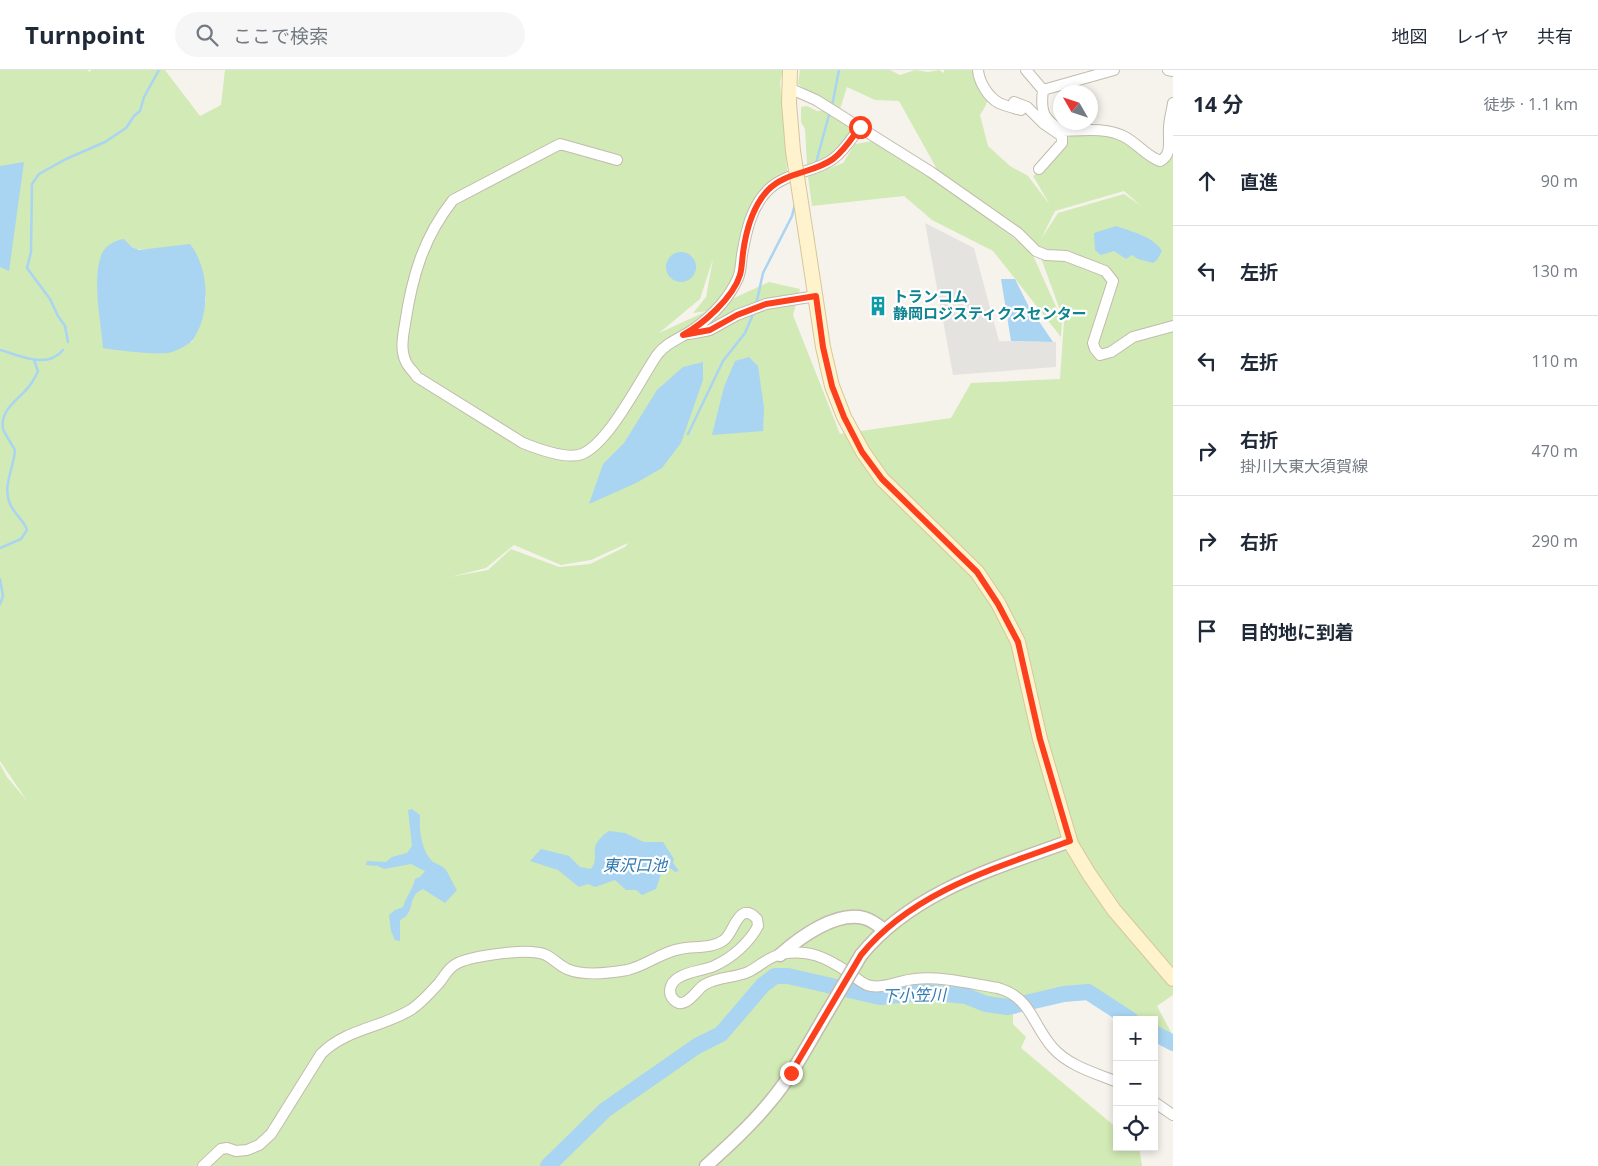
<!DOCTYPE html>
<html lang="ja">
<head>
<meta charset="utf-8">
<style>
	body { margin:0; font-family:"Open Sans","Noto Sans JP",sans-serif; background:#f6f6f7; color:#1f2937 }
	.controls { position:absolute; right:15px; bottom:15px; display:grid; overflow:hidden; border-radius:0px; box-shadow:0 2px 8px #0003 }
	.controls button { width:45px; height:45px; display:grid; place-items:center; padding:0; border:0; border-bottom:1px solid #e0e1e3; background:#fff; color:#1f2937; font:25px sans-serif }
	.compass { position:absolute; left:1053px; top:15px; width:45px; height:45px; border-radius:50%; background:#fff; box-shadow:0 2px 8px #0003; rotate:309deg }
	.stop { position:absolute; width:15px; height:15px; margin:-11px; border:4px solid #fc3f1d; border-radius:50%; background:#fff }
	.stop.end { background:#fc3f1d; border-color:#fff; box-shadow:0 1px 5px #0008 }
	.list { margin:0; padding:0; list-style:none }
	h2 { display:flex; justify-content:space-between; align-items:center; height:65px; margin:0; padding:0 20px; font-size:21px }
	h2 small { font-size:16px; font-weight:400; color:#747a83 }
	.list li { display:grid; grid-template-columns:32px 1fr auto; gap:15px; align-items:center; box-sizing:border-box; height:90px; padding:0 20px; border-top:1px solid #e0e1e3 }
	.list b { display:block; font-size:19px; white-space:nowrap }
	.list p { margin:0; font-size:16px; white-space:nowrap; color:#747a83 }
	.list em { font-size:16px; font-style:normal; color:#747a83 }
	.icon { flex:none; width:28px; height:28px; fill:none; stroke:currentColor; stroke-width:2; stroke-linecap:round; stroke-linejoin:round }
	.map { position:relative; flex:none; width:1173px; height:1096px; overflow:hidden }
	header { display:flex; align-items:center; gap:30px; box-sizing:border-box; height:70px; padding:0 25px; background:#fff; border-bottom:1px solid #e0e1e3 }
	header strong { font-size:24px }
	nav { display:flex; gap:28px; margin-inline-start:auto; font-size:18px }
	.search { width:350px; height:45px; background:#f6f6f7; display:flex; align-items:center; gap:12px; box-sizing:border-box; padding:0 18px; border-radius:28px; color:#747a83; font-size:19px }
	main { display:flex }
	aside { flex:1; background:#fff }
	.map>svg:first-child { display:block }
	.green { fill:#d2eab5; fill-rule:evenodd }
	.parking { fill:#e5e3e0 }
	.water { fill:#a9d4f2 }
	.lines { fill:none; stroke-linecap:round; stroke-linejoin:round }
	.stream { stroke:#a9d4f2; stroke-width:2.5 }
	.river { stroke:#a9d4f2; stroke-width:16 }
	.minor-casing { stroke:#c2bbae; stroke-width:12 }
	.tertiary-casing { stroke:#c2bbae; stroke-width:15 }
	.secondary-casing { stroke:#d6c79b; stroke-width:16 }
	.minor { stroke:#fff; stroke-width:10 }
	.tertiary { stroke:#fff; stroke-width:12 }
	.secondary { stroke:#fff3cd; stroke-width:14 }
	.tertiary-bridge-casing { stroke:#c2bbae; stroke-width:15; stroke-linecap:butt }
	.secondary-bridge-casing { stroke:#d6c79b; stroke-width:16; stroke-linecap:butt }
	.tertiary-bridge { stroke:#fff; stroke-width:12 }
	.secondary-bridge { stroke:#fff3cd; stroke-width:14 }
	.route { stroke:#fc3f1d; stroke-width:6 }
	.labels { text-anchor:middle; stroke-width:4.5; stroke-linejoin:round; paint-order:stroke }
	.culture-label { font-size:15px; font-weight:bold; fill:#0d838f; stroke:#fff; text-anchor:start }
	.water-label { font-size:16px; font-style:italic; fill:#2e7ab2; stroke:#fff }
</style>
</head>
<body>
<header>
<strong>Turnpoint</strong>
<div class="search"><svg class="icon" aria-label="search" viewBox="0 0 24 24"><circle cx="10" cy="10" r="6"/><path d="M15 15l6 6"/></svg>ここで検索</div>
<nav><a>地図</a><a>レイヤ</a><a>共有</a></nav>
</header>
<main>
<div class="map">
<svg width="1173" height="1096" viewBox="0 0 1173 1096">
	<rect width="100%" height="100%" fill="#f6f3ec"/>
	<!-- green -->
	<path class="green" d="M0,0h87l3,2 1,-2h74l35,46 21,-11 4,-35h558l-3,12 5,52 2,37 -19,19 -18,27 -14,65 -15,22 48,-22 31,7 -7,26 47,119 111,-16 20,-35 89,-4 4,-58 -27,-74 -94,-67 -44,-79 -24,-1 -28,-13 -7,22 -31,-17 -11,-8 2,-14h90l10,5 15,-5 13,2 11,-2 5,3v-3h34c9,20 16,25 2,45l8,31 22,20 18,10 22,29 -17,-29 26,-22 10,-17 14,-4 38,5 23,19 23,-1 6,-51v890l-16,11 16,30v3l-19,-11v-8h-13l-60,-32 -68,19v17l13,13 -5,11 96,80v19h22l3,19h-1142v-402l7,13 20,24 -27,-40zM1124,121l17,15 -17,-12 -66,19 -17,26 14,-28zM124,169c7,7 11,12 22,10l60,48v4l-14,41 -89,6zM713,189l-7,38 -13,16 14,-2 -48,22 41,-34zM628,473l-3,4 -35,17 -31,3 -48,-18 -23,21 -38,7 36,-9 28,-23 47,20 30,-5z
		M807,36l10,5 10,-1 26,19 -23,26 -23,10 -2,-36 -4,-7v-15z
		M873,71l50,30 108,80 31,69 -1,17 -68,-86 -61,-31 -28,-24 -92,10 -4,-29 35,-14 12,-19z"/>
	<!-- parking -->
	<path class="parking" d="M925,153l49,25 25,93 57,1v25l-103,8z"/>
	<!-- water -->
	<path class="water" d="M24,92l-15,109 -9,-4v-101z
		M1116,156c16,6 37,10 46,25l-5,9 -4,3 -15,-4 -6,-4 -6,4 -12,-8 -13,4 -6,-5 -1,-17z
		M124,169l8,8 7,3 51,-6c19,24 21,68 4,94 -3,6 -16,12 -22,14 -8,4 -58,-2 -69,-4 -2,-26 -11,-68 -2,-92 3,-10 14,-16 23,-17z
		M666 197a15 15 0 1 1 30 0a15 15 0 1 1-30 0Z
		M1001,209h14l13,26 25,37 -42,-1z
		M749,287l9,9 6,42 -1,23 -51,4 12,-48 11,-26z
		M703,292v18l-22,63 -19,25 -26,15 -47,21 14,-40 21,-21 33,-53 26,-23z
		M412,739l8,6c-1,14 1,35 12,46 3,3 10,4 13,8 4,5 8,15 12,21l-12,13 -22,-14c-14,6 -9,17 -16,26 -1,2 -4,3 -7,5v21l-5,-1 -4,-9 -2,-16 6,-5 8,-3c3,-10 10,-18 12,-28l5,-2 5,-6 -14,-7 -27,5 -6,-3 -12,-1 1,-4 19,1 6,-5 15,-4 5,-7 -4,-36z
		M609,761l16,2 19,9h19l11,17 -1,4 6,8 -4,1 -5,-4 -8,3 -6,18 -14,6 -6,-5h-10l-11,-10 -20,7 -7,-3 -9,3 -21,-17 -28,-9 11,-12 28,7 11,11 11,2c11,-13 -7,-21 18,-38z"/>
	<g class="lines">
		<!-- stream -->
		<path class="stream" d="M832,36l7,-36
			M816,93l14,-52
			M756,235l7,-32 29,-57 3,-12
			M68,272l-3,-16 -7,-10 -8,-17 -23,-31 4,-16 1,-68 7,-10 27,-15 39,-17 21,-14 8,-12 6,-5 4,-14 15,-27
			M0,280c19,5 47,20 63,0
			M688,364l35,-73 22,-28 9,-21
			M0,478l21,-9 6,-9c-3,-10 -13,-16 -17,-26 -8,-17 4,-37 5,-54 -4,-7 -9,-14 -12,-21 -3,-18 12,-27 22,-38 6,-6 10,-13 13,-20l-4,-11
			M0,509l3,17 -3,8"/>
		<!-- river -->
		<path class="river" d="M1154,963l19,10
			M548,1096l57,-56 92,-64 24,-12 42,-49 12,-9h13l92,21 46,-5 40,4 20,8 22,3 56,-13 24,-2 43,28"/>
		<defs>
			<path id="minor" d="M978,0c1,12 10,27 21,33 6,3 15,5 22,7
				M1026,0l17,20
				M1168,0l5,1
				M789,18l27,12 115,72 87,61 18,18 10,4 20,1 39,15 8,10 -20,62 2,6 5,6 11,-3 22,-15 40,-11
				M1014,32l13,5 16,16 19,13v7l-23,26
				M1056,61c22,0 49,-5 69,6 13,7 21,19 35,24 13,-7 8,-21 9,-33 0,-8 3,-17 4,-25
				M1062,61c-18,-12 -22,-18 -19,-41l71,-20
				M617,90l-57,-16 -107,56c-30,38 -41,77 -48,124 -2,12 -5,26 1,38 2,5 8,10 11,15l106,66c15,6 44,17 59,11 27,-11 58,-74 75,-99 10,-13 24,-17 37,-26 18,-13 35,-31 44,-51 3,-7 3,-16 4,-23 4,-23 9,-48 26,-65 18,-18 46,-17 65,-31 11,-8 19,-21 27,-32
				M689,264l21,-4 27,-15 29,-11 50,-8
				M1154,1032l19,13
				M203,1096l18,-17 6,-1 9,3 11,-1 12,-5 12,-11 50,-80c26,-26 61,-26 91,-45 10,-7 19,-17 27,-26 6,-7 8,-14 17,-19 14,-8 58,-13 75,-12 21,1 20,9 36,17 16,7 43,4 60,1 19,-4 34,-18 53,-21 14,-3 32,0 44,-9 10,-7 15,-41 33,-21l1,7c-9,17 -26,32 -44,40 -12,5 -25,5 -36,12 -8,5 -11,15 -4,22 11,11 22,-10 30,-15 13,-8 30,-7 44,-13 11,-5 20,-15 33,-18 28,-5 44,3 67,18 6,4 12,10 19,13 15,5 33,-5 48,-6 26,-3 57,5 83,9 34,10 34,37 55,60 16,18 42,25 64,34"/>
			<path id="tertiary" d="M780,885c20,-18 56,-44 84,-37 8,2 14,7 20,12
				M861,885c52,-64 135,-87 209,-114
				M706,1096c22,-20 44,-40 63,-63 24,-28 40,-61 59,-92"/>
			<path id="secondary" d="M790,0l-1,33 4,48
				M807,171l16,106 9,39 12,31 19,35 19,27 95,93 21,31 20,39 22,97 31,105 18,30 25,36 59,69"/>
		</defs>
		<!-- minor casing -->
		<use href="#minor" class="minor-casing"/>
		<!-- tertiary casing -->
		<use href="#tertiary" class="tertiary-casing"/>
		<!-- secondary casing -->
		<use href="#secondary" class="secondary-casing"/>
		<!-- minor -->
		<use href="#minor" class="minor"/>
		<!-- tertiary -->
		<use href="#tertiary" class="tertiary"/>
		<!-- secondary -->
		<use href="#secondary" class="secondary"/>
		<defs>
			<path id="tertiary-bridge" d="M828,941l33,-56"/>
			<path id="secondary-bridge" d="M793,81l14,90"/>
		</defs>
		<!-- tertiary-bridge casing -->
		<use href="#tertiary-bridge" class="tertiary-bridge-casing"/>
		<!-- secondary-bridge casing -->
		<use href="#secondary-bridge" class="secondary-bridge-casing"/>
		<!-- tertiary-bridge -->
		<use href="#tertiary-bridge" class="tertiary-bridge"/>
		<!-- secondary-bridge -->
		<use href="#secondary-bridge" class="secondary-bridge"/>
	</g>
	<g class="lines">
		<!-- route -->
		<path class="route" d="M791,1003l70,-118c52,-64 135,-87 209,-114l-30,-102 -22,-97 -20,-38 -21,-32 -95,-93 -20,-27 -18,-35 -12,-31 -9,-39 -7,-51 -50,8 -29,11 -27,15 -27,5c20,-11 50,-37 57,-60 2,-7 2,-15 3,-22 3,-23 9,-46 25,-63 17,-18 46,-17 65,-31 11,-8 19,-21 27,-32"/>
	</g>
	<!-- icons -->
	<defs>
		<symbol id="building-bare" viewBox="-9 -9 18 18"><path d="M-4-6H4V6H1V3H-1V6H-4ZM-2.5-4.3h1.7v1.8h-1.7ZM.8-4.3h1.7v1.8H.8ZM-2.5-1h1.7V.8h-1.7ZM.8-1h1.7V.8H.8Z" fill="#0f9aa8" stroke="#fff" stroke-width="2.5" paint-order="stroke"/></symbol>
	</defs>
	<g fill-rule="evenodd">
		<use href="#building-bare" x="864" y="222" width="28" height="28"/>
	</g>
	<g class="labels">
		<!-- culture labels -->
		<g class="culture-label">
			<text x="893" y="232">トランコム<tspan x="893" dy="17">静岡ロジスティクスセンター</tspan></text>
		</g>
		<!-- water labels -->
		<g class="water-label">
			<text x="635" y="801">東沢口池</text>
			<text transform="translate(914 925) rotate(-1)" y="6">下小笠川</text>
		</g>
	</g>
</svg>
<div class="controls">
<button>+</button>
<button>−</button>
<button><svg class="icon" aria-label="locate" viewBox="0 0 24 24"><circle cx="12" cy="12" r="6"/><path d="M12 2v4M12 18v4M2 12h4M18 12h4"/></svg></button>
</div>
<svg class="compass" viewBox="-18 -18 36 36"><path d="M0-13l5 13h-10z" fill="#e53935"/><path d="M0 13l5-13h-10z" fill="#747a83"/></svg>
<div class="stop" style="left:860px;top:57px"></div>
<div class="stop end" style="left:791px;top:1003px"></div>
</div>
<aside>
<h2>14 分<small>徒歩 · 1.1 km</small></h2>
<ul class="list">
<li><svg class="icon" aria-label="ahead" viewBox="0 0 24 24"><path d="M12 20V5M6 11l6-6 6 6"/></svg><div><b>直進</b></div><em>90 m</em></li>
<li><svg class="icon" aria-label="left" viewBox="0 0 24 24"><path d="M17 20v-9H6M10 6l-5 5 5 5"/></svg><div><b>左折</b></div><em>130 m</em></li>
<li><svg class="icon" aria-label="left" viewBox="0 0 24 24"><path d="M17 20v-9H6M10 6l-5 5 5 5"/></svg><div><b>左折</b></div><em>110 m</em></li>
<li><svg class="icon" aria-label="right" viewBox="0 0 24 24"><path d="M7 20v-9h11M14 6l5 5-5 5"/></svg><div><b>右折</b><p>掛川大東大須賀線</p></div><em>470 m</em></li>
<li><svg class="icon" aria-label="right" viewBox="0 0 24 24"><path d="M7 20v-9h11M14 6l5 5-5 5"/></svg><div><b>右折</b></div><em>290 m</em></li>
<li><svg class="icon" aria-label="arrive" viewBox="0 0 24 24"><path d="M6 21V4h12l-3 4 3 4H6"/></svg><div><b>目的地に到着</b></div></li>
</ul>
</aside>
</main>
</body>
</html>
